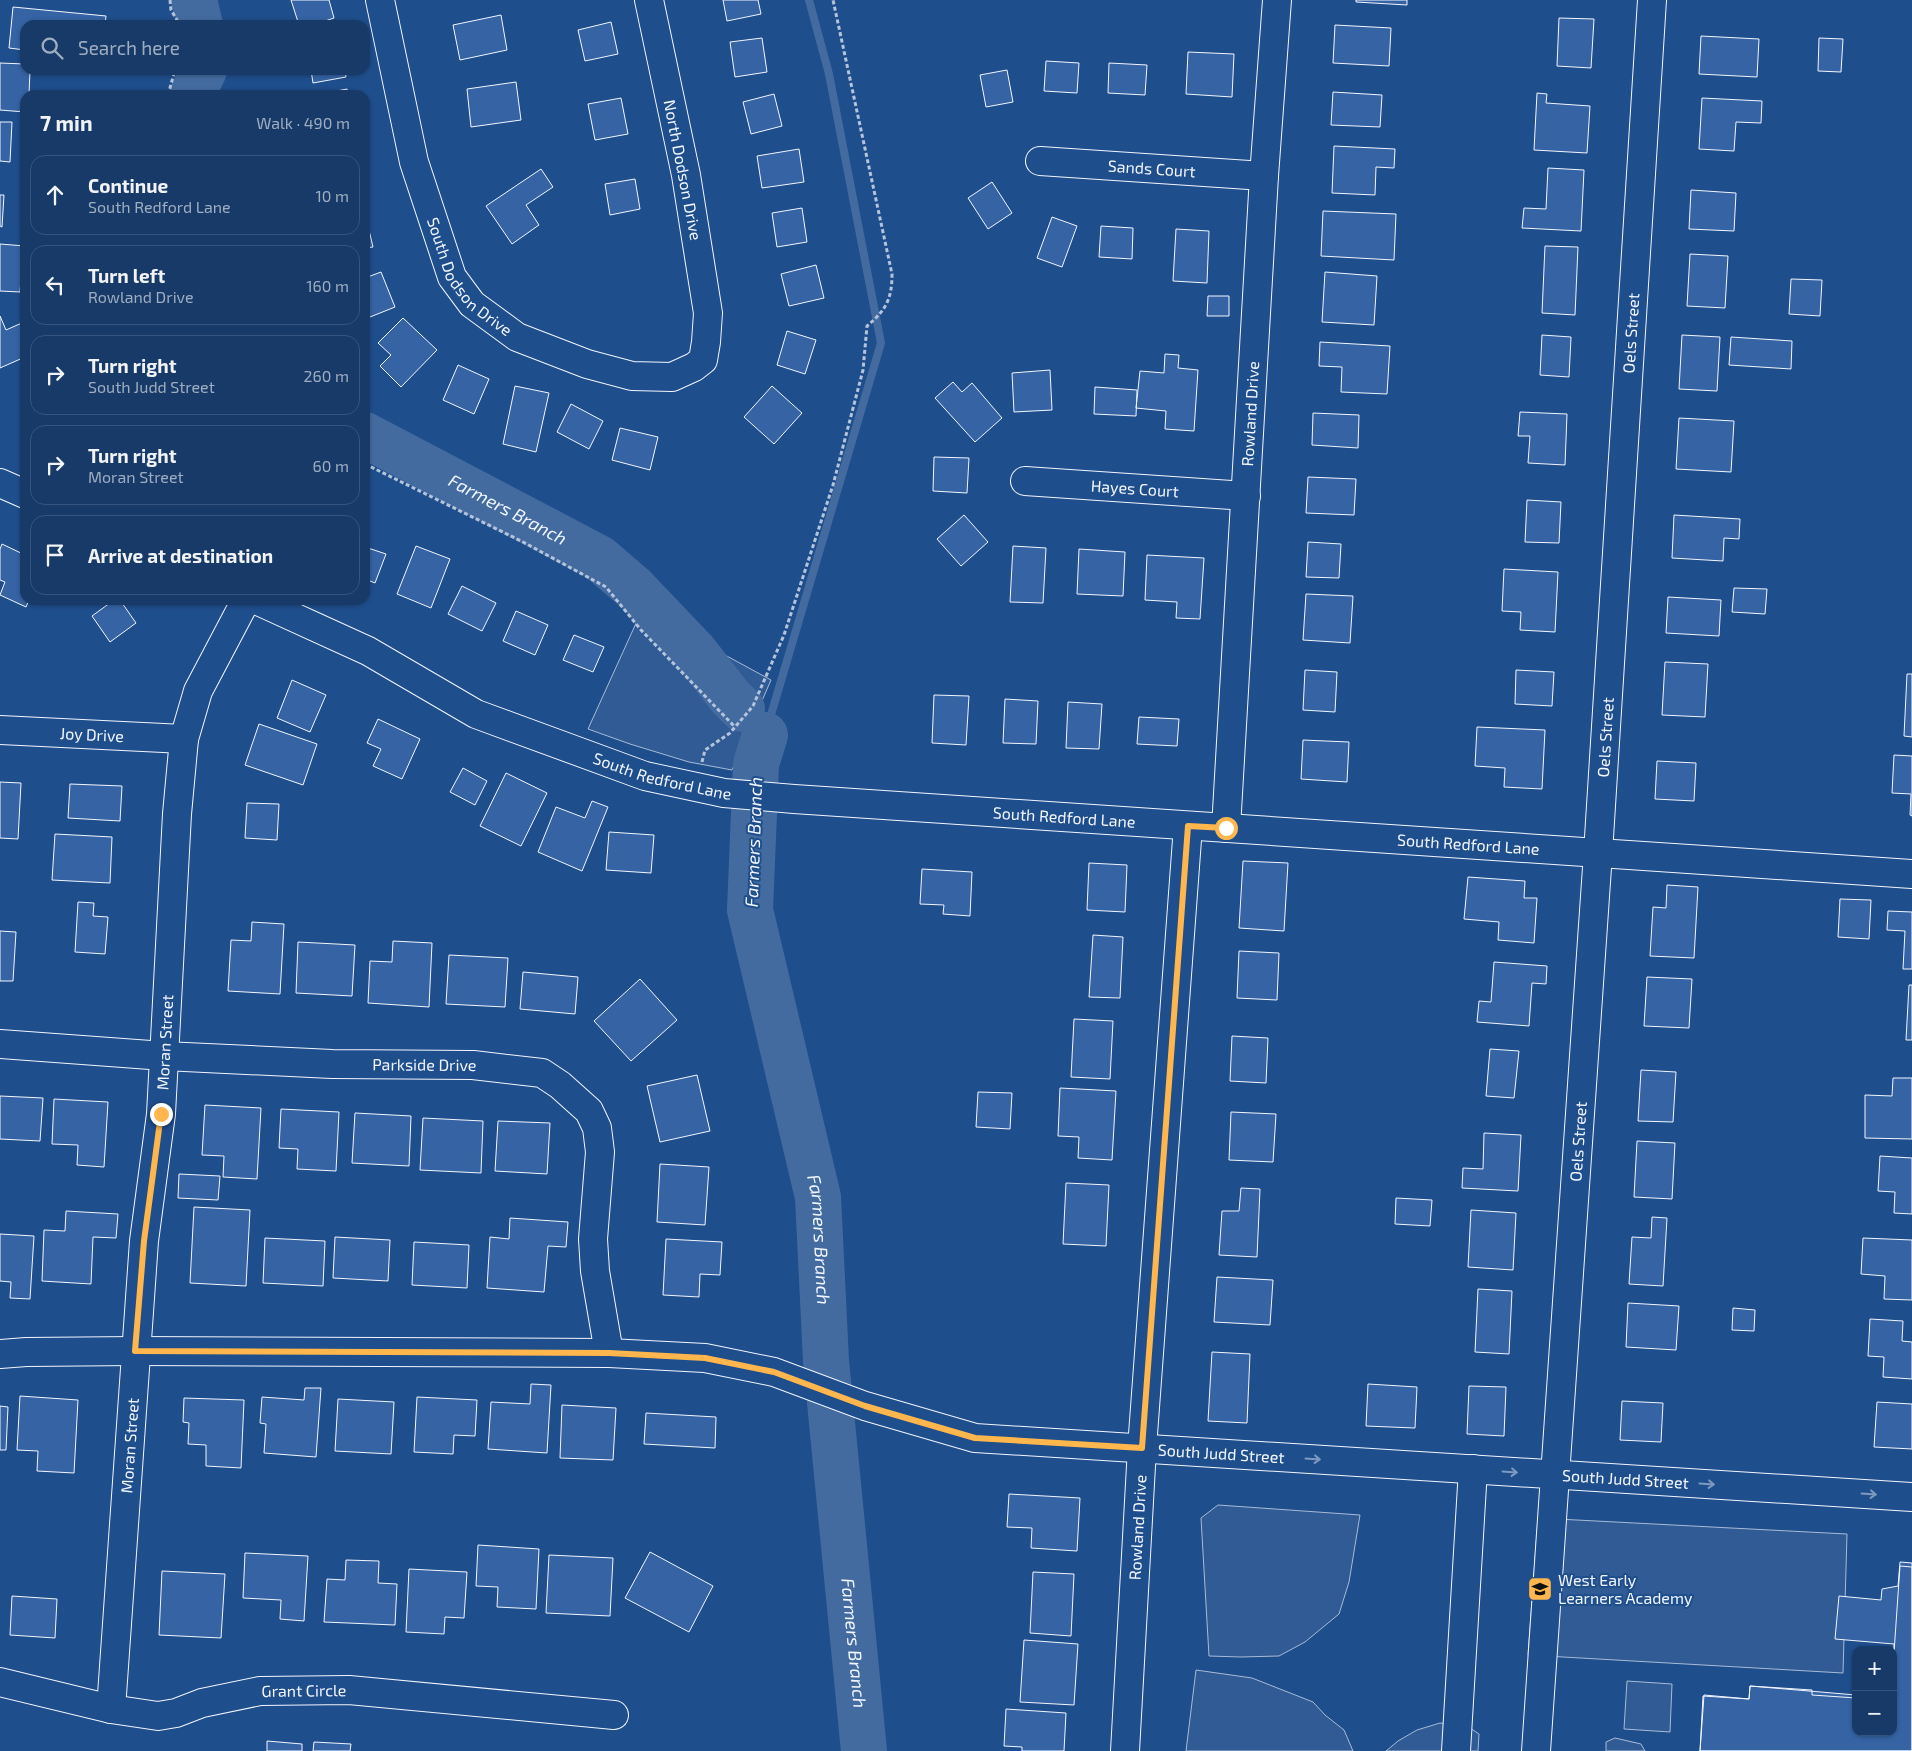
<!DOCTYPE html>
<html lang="en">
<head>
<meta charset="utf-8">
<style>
	body { margin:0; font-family:"Exo 2",sans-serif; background:#20416f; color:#f1f3f6 }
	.controls { position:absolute; right:15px; bottom:15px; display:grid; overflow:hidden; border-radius:10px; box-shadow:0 1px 4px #0004 }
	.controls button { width:45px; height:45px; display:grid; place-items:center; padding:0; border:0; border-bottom:1px solid #36547d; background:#173a69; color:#f1f3f6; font:25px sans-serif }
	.stop { position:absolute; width:15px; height:15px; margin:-11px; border:4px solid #ffb74d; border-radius:50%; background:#fff }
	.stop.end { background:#ffb74d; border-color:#fff; box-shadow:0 1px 5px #0008 }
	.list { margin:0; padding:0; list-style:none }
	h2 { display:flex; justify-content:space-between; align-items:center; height:65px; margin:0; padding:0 20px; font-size:21px }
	h2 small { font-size:16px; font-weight:400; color:#9eadc0 }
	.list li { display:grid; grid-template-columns:32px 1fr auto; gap:15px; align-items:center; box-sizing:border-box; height:80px; margin:0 10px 10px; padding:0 10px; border:1px solid #36547d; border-radius:15px }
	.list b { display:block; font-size:19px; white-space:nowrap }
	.list p { margin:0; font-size:16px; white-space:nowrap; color:#9eadc0 }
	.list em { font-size:16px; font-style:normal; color:#9eadc0 }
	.icon { flex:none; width:28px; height:28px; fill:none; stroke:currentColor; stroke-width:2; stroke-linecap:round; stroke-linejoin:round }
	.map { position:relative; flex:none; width:1912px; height:1751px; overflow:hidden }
	.search { position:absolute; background:#173a69; box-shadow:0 1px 4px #0004; left:20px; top:20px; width:350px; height:55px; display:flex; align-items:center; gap:12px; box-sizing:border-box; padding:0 18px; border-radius:15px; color:#9eadc0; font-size:19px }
	.panel { position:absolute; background:#173a69; box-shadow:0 1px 4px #0004; left:20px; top:90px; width:350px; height:515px; border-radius:15px }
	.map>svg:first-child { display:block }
	.built { fill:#305b95; stroke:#a8bbd7 }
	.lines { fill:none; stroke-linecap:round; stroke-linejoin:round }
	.stream { stroke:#446ba0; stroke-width:8 }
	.river { stroke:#446ba0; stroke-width:46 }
	.building { fill:#3563a3; stroke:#f2f6ff }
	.minor-casing { stroke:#f2f6ff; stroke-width:30 }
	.path { stroke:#b3c4dc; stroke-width:3; stroke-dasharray:4 2.5; stroke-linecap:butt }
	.minor { stroke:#1f4e8c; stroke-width:28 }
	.oneway { stroke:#7e9ac0 }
	.route { stroke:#ffb74d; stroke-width:6 }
	.labels { text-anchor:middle; stroke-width:4; stroke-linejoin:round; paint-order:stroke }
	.street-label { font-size:16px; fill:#f2f6ff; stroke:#1f4e8c }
	.poi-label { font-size:16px; fill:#f2f6ff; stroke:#1f4e8c; text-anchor:start }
	.water-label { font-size:18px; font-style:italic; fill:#f2f6ff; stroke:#1f4e8c }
</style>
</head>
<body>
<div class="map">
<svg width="1912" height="1751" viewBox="0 0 1912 1751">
	<rect width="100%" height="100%" fill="#1f4e8c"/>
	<!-- built -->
	<path class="built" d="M642,610l129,70 -39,90 -43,-8 -59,-18 -42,-15z
		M1218,1505l142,10 -11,67 -10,32 -34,28 -26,14 -38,1 -32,-1 -8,-138z
		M1538,1518l309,16 -4,139 -315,-18z
		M1196,1670l56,8 61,24 12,13 19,15 9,21h-167z
		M1627,1681l45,3 -2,48 -46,-3z
		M1440,1723l27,3 12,8 -1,17h-92l12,-10 19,-11z
		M1615,1738l26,6 4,7h-39v-9z"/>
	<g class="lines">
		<!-- stream -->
		<path class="stream" d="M752,718l13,17
			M765,735l116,-392 -52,-269 -20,-74"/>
		<!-- river -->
		<g class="river">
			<path d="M194,0l6,25"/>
			<path d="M192,95l12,-25"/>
			<path id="s1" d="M365,435l234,123 35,30 61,64 35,45 12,12"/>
			<path id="s2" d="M765,735l-9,29 -6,146 68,287 8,164 38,390"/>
		</g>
	</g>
	<!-- building -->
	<path class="building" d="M291,0h38l5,18 -21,7h-14z
		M723,0h35l3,14 -34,7z
		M1356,0h51v5l-51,-3z
		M13,7l93,9 -1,9h-80v25l-16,-2z
		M501,15l6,35 -47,10 -7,-35z
		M1559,18l35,1 -3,49 -34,-2z
		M611,22l7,32 -33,7 -7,-31z
		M1335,25l56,3 -2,38 -56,-3z
		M1701,36l58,3 -2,38 -58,-3z
		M762,38l5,34 -32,5 -5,-35z
		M1819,38l24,1 -2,33 -23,-1z
		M1188,52l46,2 -2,43 -46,-3z
		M1046,61l33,2 -2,30 -33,-2z
		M0,63l25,1v6h5l-1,25h-4v17l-25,-2z
		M1109,63l38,2 -2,30 -37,-2z
		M311,70h34l1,7 -33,6z
		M1007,70l6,32 -27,5 -6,-32z
		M516,82l5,38 -50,7 -4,-38z
		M347,89l2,6h-34z
		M1333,92l49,3 -2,32 -49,-2z
		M1537,93l10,1 -1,9 44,3 -3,47 -53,-3z
		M774,94l8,32 -31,8 -8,-32z
		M621,98l7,36 -33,6 -7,-36z
		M1702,98l60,3 -1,22 -25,-1 -2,29 -35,-2z
		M0,122h12l-2,40 -10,-1z
		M1334,146l61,3 -1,19 -18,-1 -1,28 -43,-2z
		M799,149l5,33 -42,6 -5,-32z
		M1548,168l36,2 -3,61 -59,-3 2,-20 22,1z
		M541,169l12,18 -27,18 13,20 -27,19 -26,-38z
		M635,179l5,30 -30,6 -5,-31z
		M992,182l20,31 -24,16 -20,-31z
		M1691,190l45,3 -2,38 -45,-2z
		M0,195h4l-2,32 -2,-1z
		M802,208l5,34 -30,5 -5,-34z
		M1323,211l73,3 -2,46 -73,-4z
		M365,213l8,34 -8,1z
		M1052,217l25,9 -15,41 -25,-9z
		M1101,226l32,2 -1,31 -33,-2z
		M1176,229l33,2 -2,52 -34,-2z
		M0,244l25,2v18h-3l-2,28 -20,-1z
		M1545,246l33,1 -3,68 -33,-2z
		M1690,254l38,2 -3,52 -38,-2z
		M816,265l8,33 -35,8 -8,-32z
		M381,272l14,35 -30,12v-41z
		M1325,272l52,4 -3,49 -52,-3z
		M1791,279l31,1 -2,36 -31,-2z
		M1208,296h21v20h-22z
		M0,316l6,14 18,-8 1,2v33l-25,11z
		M403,318l34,32 -36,37 -21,-21 11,-11 -13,-12z
		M787,331l29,9 -11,34 -28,-9z
		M1542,335l29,2 -2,40 -29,-2z
		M1682,335l38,2 -3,54 -38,-2z
		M1731,337l61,4 -1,28 -62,-4z
		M1320,342l70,4 -3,48 -46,-2 1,-25 -23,-1z
		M1165,354l14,1 -1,13 20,2 -4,61 -29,-2 1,-18 -30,-3 4,-37 24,2z
		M458,365l31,14 -15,35 -31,-14z
		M1050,370l2,40 -38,2 -2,-39z
		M953,382l9,10 10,-9 30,35 -27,24 -40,-44z
		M515,386l34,7 -13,59 -33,-8z
		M772,386l30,27 -28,31 -30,-27z
		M1095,387l42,3 -1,26 -42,-2z
		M571,404l32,17 -14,28 -32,-17z
		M1520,412l47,2 -2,51 -37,-2 2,-27h-12z
		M1313,413l46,2 -1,33 -46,-3z
		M1679,418l55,3 -3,51 -55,-3z
		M620,428l38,9 -8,33 -38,-10z
		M934,457l35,1 -2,35 -34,-2z
		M1308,477l48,2 -2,36 -48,-2z
		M1527,500l34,2 -2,41 -34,-1z
		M964,515l24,27 -27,24 -24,-27z
		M1674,515l66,4 -1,20 -15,-1 -1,23 -51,-3z
		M1308,542l33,2 -2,34 -33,-1z
		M2,544l23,11v45h4l-3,7 -26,-12 5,-13 -5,-2v-31z
		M416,546l34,13 -19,49 -34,-14z
		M1013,546l33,2 -3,55 -33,-1z
		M365,547l21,7 -11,29 -10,-4z
		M1079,549l46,3 -2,44 -46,-2z
		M1147,555l57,3 -4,61 -24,-1 1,-16 -32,-2z
		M1504,569l54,3 -3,60 -35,-2 1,-18 -19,-1z
		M462,586l34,17 -14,28 -34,-17z
		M1734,588l33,1 -2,25 -33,-2z
		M1306,594l47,2 -3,47 -47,-3z
		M1668,597l53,3 -2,36 -53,-3z
		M114,600h6l16,23 -26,19 -18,-26z
		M516,611l32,14 -13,30 -32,-14z
		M574,635l30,12 -11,25 -30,-12z
		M1665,662l43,2 -3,53 -43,-2z
		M1305,670l32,2 -2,40 -32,-2z
		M1516,670l38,2 -2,34 -37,-2z
		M1907,674h5v63l-8,-1z
		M292,680l34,15 -16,37 -33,-14z
		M934,695l35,1 -3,49 -34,-2z
		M1005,699l33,2 -2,43 -33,-1z
		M1068,702l34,2 -3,45 -33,-1z
		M1139,717l40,2 -2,27 -40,-2z
		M378,719l42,20 -18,40 -29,-13 8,-17 -14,-6z
		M259,724l58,20 -14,41 -58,-20z
		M1477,727l68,3 -3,59 -38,-2 1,-19 -30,-2z
		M1303,740l46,2 -2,40 -46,-3z
		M1894,755l18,1v60l-2,-1 1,-21 -19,-1z
		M1657,761l39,2 -2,38 -39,-2z
		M463,768l24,13 -12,24 -25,-13z
		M506,773l41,20 -26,53 -41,-20z
		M0,782l21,1 -3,56 -18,-1z
		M70,784l52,2 -2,35 -52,-3z
		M592,801l16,6 -26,64 -44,-19 18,-45 29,11z
		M247,803l32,1 -2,36 -32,-2z
		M609,832l45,3 -3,38 -45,-3z
		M55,834l57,3 -2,46 -58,-3z
		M1243,861l45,2 -4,68 -45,-3z
		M1089,863l38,2 -2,47 -38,-2z
		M922,869l50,3 -2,44 -27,-2 1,-9 -24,-1z
		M1468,877l57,4 -1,17h13l-3,45 -36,-3 1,-18 -35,-3z
		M1667,885l31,2 -4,71 -44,-2 3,-49 13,1z
		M1840,899l31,1 -2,39 -31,-2z
		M78,902l16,1 -1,13 15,1 -3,37 -30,-2z
		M1888,911l24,1v57h-9l2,-38 -18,-1z
		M252,922l32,2 -4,70 -52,-3 3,-51 20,1z
		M0,931l16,1 -3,49h-13z
		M1093,935l30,2 -3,61 -31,-1z
		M393,941l39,2 -3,64 -61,-4 2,-42 22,1z
		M298,942l57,3 -3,51 -56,-3z
		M1239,951l40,2 -2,47 -40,-2z
		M449,955l59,3 -3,49 -59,-3z
		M1494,962l53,4 -1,18 -14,-1 -3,43 -52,-4 2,-21 12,1z
		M523,972l55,5 -3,37 -55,-5z
		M1647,977l45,2 -3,49 -45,-2z
		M640,979l37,41 -46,41 -37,-40z
		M1909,985h3v55h-6z
		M1074,1019l39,2 -3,58 -39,-2z
		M1232,1036l36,2 -2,45 -36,-2z
		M1490,1049l29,2 -5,47 -28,-2z
		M1641,1070l35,2 -3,50 -35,-1z
		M697,1075l13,56 -50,11 -13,-56z
		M1893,1078h19v61l-47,-1v-43l27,1z
		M1060,1088l56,3 -4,69 -34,-2 1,-21 -21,-1z
		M978,1092l34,1 -2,36 -34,-2z
		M0,1096l43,2 -3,43 -40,-2z
		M54,1099l54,3 -4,65 -27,-2 1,-20 -26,-1z
		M205,1105l56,3 -4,71 -34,-2 1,-21 -22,-1z
		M281,1109l58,3 -3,59 -39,-2 1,-20 -19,-1z
		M1231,1112l45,2 -3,48 -44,-2z
		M355,1113l56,3 -2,50 -57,-3z
		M423,1118l60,3 -2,52 -61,-3z
		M498,1121l52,2 -3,51 -52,-3z
		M1484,1133l37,2 -3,56 -56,-3 1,-20 20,1z
		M1637,1141l38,2 -3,56 -38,-2z
		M1880,1156l32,2v56l-18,-1 1,-21 -17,-1z
		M660,1164l49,3 -4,58 -48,-3z
		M179,1174l41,2 -2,24 -40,-2z
		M1066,1183l43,2 -3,61 -43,-2z
		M1241,1188l19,1 -3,68 -38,-2 3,-44h17z
		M1396,1198l36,2 -2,26 -35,-2z
		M194,1207l56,3 -4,76 -56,-3z
		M1471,1210l45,3 -3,57 -45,-3z
		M66,1211l52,3 -2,24 -23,-1 -2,47 -49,-3 2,-51 21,1z
		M1652,1217l15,1 -4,68 -34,-2 3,-47 19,1z
		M510,1218l58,4 -2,25 -18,-1 -4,46 -57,-4 3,-51 19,2z
		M0,1234l34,2 -4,63 -20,-1 1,-16 -11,-1z
		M335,1237l55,3 -2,41 -55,-3z
		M265,1238l60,3 -2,45 -60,-3z
		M1863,1238l49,2v60l-28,-1 1,-23 -24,-2z
		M666,1239l56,3 -2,33 -20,-1 -1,23 -36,-2z
		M414,1242l55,3 -2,43 -55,-3z
		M1217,1277l56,3 -3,45 -56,-3z
		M1478,1289l34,2 -3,63 -34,-2z
		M1628,1303l51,3 -3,44 -50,-3z
		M1733,1308l22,2 -1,21 -22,-1z
		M1870,1319l33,2 -1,20 10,1v37l-29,-2 1,-20 -16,-1z
		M1212,1352l38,2 -3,69 -39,-2z
		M531,1384l20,1 -4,68 -59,-4 3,-47 39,2z
		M1368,1384l49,3 -2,41 -49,-2z
		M1469,1386l37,1 -2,49 -37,-2z
		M305,1388h16l-5,69 -52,-4 2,-29 -6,-1 2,-26 42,3z
		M20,1396l58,4 -4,73 -37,-2 1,-20 -21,-1z
		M417,1397l60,3 -2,36 -21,-1 -1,19 -39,-2z
		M184,1398l60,2 -3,68 -35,-2v-21l-18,-1 1,-21 -6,-1z
		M338,1399l56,3 -3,52 -56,-3z
		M1622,1401l41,2 -2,39 -41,-2z
		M1877,1402l35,2v45l-38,-2z
		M562,1405l54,3 -3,52 -53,-2z
		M0,1406l8,1 -2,43h-6z
		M646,1413l70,4 -1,31 -71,-4z
		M1009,1494l71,4 -3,53 -46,-3 1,-20 -25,-1z
		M478,1545l61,4 -3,60 -39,-2 1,-20 -22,-1z
		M650,1552l63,34 -24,46 -64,-34z
		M245,1553l63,3 -4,65 -24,-2 1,-19 -38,-2z
		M549,1555l64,3 -3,58 -64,-3z
		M346,1560l33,1 -1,22 19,1 -2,41 -71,-3 3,-43 18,1z
		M1900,1562l12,1v188h-212l4,-56 45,4 1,-13 106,9v37h37l1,-88 -59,-5 4,-43 42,4 1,-11 16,-3z
		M1900,1566l12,1v184h-212l3,-55 46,3 1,-13 62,4v5l44,3v34h37v-65z
		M409,1569l58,3 -3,46 -19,-1 -1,17 -38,-2z
		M162,1571l63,3 -4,64 -62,-3z
		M1033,1572l41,2 -3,62 -41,-3z
		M12,1596l45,3 -2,39 -45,-3z
		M1024,1640l54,4 -4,61 -54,-3z
		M1006,1709l60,4 -2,38h-42v-4l-18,-1z
		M267,1741l35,3v7h-35z
		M314,1742l37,2 -1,7h-37z"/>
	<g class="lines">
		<defs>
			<g id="minor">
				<path id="s3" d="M380,0l34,162 38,115 20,27 45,33 70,27 45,12 40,1 22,-10 9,-7 3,-18 2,-29 -22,-138 -37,-175"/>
				<path id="s4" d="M1040,161l224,15"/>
				<path id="s5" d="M1025,481l221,15"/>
				<path d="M0,483l25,11"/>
				<path id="s6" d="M256,600l112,51 108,63 169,62 79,17 70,6 1118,75"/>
				<path id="s7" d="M0,730l184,9"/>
				<path id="s8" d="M1226,828l38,-652 13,-176"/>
				<path id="s9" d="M0,1044l164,12 168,8 141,1 69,8 18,12 29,26 8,17 3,24 -7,87 2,32 14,82"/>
				<path id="s10" d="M0,1354l26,-2 109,-1 474,2 96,5 69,14 91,34 110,32 937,59"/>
				<path id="s11" d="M0,1682l111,27 47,7 18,-3 26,-10 58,-12 89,-1 265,25"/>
				<path id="s12" d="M111,1709l33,-468 17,-127 16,-300 7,-75 14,-48 48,-91"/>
				<path id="s13" d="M1125,1751l17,-303 46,-622"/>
				<path d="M1456,1751l17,-282"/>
				<path id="s14" d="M1536,1751l62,-898 54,-853"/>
			</g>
		</defs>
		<!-- minor casing -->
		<use href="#minor" class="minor-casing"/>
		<!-- path -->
		<path class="path" d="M170,0l1,10 9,15
			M168,95l7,-25
			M365,464l158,78 83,45 35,43 94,97
			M702,762l3,-12 25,-17 23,-27 31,-71 49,-150 30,-115 4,-44c19,-16 25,-27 25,-52l-59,-274"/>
		<!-- minor -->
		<use href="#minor" class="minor"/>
	</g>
	<!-- one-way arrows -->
	<defs><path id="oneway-shaft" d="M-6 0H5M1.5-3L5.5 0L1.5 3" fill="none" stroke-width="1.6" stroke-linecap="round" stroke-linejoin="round" transform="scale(1.25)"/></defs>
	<g class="oneway">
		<use href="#oneway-shaft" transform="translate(1313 1459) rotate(4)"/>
		<use href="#oneway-shaft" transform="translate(1510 1472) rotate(4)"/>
		<use href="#oneway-shaft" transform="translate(1707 1484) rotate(4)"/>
		<use href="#oneway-shaft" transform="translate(1869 1494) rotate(4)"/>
	</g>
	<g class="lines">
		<!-- route -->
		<path class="route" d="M161,1114l-17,127 -9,110 474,2 96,5 69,14 91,34 110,32 167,10 46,-622 38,2"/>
	</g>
	<!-- icons -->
	<defs>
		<symbol id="school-square" viewBox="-11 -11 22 22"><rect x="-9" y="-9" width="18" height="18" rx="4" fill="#ffb74d" stroke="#1f4e8c"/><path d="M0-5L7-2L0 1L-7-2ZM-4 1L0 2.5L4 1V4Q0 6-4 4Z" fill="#111"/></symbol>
	</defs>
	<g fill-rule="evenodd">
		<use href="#school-square" x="1526" y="1575" width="28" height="28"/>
	</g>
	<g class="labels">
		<!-- street labels -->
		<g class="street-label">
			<text dy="6" stroke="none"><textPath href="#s4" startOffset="112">Sands Court</textPath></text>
			<text transform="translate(683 170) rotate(79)" y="6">North Dodson Drive</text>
			<text dy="6" stroke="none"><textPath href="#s3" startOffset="296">South Dodson Drive</textPath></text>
			<text dy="6" stroke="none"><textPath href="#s14" startOffset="1421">Oels Street</textPath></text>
			<text dy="6" stroke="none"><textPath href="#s8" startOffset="415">Rowland Drive</textPath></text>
			<text dy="6" stroke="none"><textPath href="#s5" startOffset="110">Hayes Court</textPath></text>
			<text dy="6" stroke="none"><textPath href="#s7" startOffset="92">Joy Drive</textPath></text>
			<text dy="6" stroke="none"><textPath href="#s14" startOffset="1016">Oels Street</textPath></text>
			<text dy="6" stroke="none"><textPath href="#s6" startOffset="445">South Redford Lane</textPath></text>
			<text dy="6" stroke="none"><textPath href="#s6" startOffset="850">South Redford Lane</textPath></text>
			<text dy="6" stroke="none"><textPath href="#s6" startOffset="1255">South Redford Lane</textPath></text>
			<text dy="6" stroke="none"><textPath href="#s12" startOffset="669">Moran Street</textPath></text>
			<text dy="6" stroke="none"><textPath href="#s9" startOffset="425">Parkside Drive</textPath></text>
			<text dy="6" stroke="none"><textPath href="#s14" startOffset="611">Oels Street</textPath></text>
			<text dy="6" stroke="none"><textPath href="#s12" startOffset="264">Moran Street</textPath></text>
			<text dy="6" stroke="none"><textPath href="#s10" startOffset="1234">South Judd Street</textPath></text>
			<text dy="6" stroke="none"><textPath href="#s10" startOffset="1639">South Judd Street</textPath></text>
			<text dy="6" stroke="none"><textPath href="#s13" startOffset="224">Rowland Drive</textPath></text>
			<text dy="6" stroke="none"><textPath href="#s11" startOffset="311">Grant Circle</textPath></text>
		</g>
		<!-- poi labels -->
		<g class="poi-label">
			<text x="1558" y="1586">West Early<tspan x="1558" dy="18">Learners Academy</tspan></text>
		</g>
		<!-- water labels -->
		<g class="water-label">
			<text dy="6" stroke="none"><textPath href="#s1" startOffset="161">Farmers Branch</textPath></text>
			<text transform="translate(754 842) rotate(-88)" y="6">Farmers Branch</text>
			<text dy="6" stroke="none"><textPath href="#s2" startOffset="514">Farmers Branch</textPath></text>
			<text dy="6" stroke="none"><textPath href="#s2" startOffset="919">Farmers Branch</textPath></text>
		</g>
	</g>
</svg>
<div class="controls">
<button>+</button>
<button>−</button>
</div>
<div class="stop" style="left:1226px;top:828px"></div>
<div class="stop end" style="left:161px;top:1114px"></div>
<div class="search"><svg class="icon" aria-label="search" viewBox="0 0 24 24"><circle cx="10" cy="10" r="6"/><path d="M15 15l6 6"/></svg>Search here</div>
<section class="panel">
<h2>7 min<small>Walk · 490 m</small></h2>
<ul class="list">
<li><svg class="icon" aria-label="ahead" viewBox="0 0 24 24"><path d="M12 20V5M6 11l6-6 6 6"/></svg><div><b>Continue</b><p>South Redford Lane</p></div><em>10 m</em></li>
<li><svg class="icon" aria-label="left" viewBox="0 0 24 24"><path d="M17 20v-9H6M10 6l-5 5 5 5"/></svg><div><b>Turn left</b><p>Rowland Drive</p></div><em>160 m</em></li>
<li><svg class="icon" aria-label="right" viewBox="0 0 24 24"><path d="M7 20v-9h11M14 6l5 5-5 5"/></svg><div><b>Turn right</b><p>South Judd Street</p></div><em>260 m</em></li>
<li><svg class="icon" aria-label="right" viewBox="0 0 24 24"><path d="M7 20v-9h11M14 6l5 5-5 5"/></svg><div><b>Turn right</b><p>Moran Street</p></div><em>60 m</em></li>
<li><svg class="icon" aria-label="arrive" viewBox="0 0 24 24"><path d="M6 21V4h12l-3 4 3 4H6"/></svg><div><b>Arrive at destination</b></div></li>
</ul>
</section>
</div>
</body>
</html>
